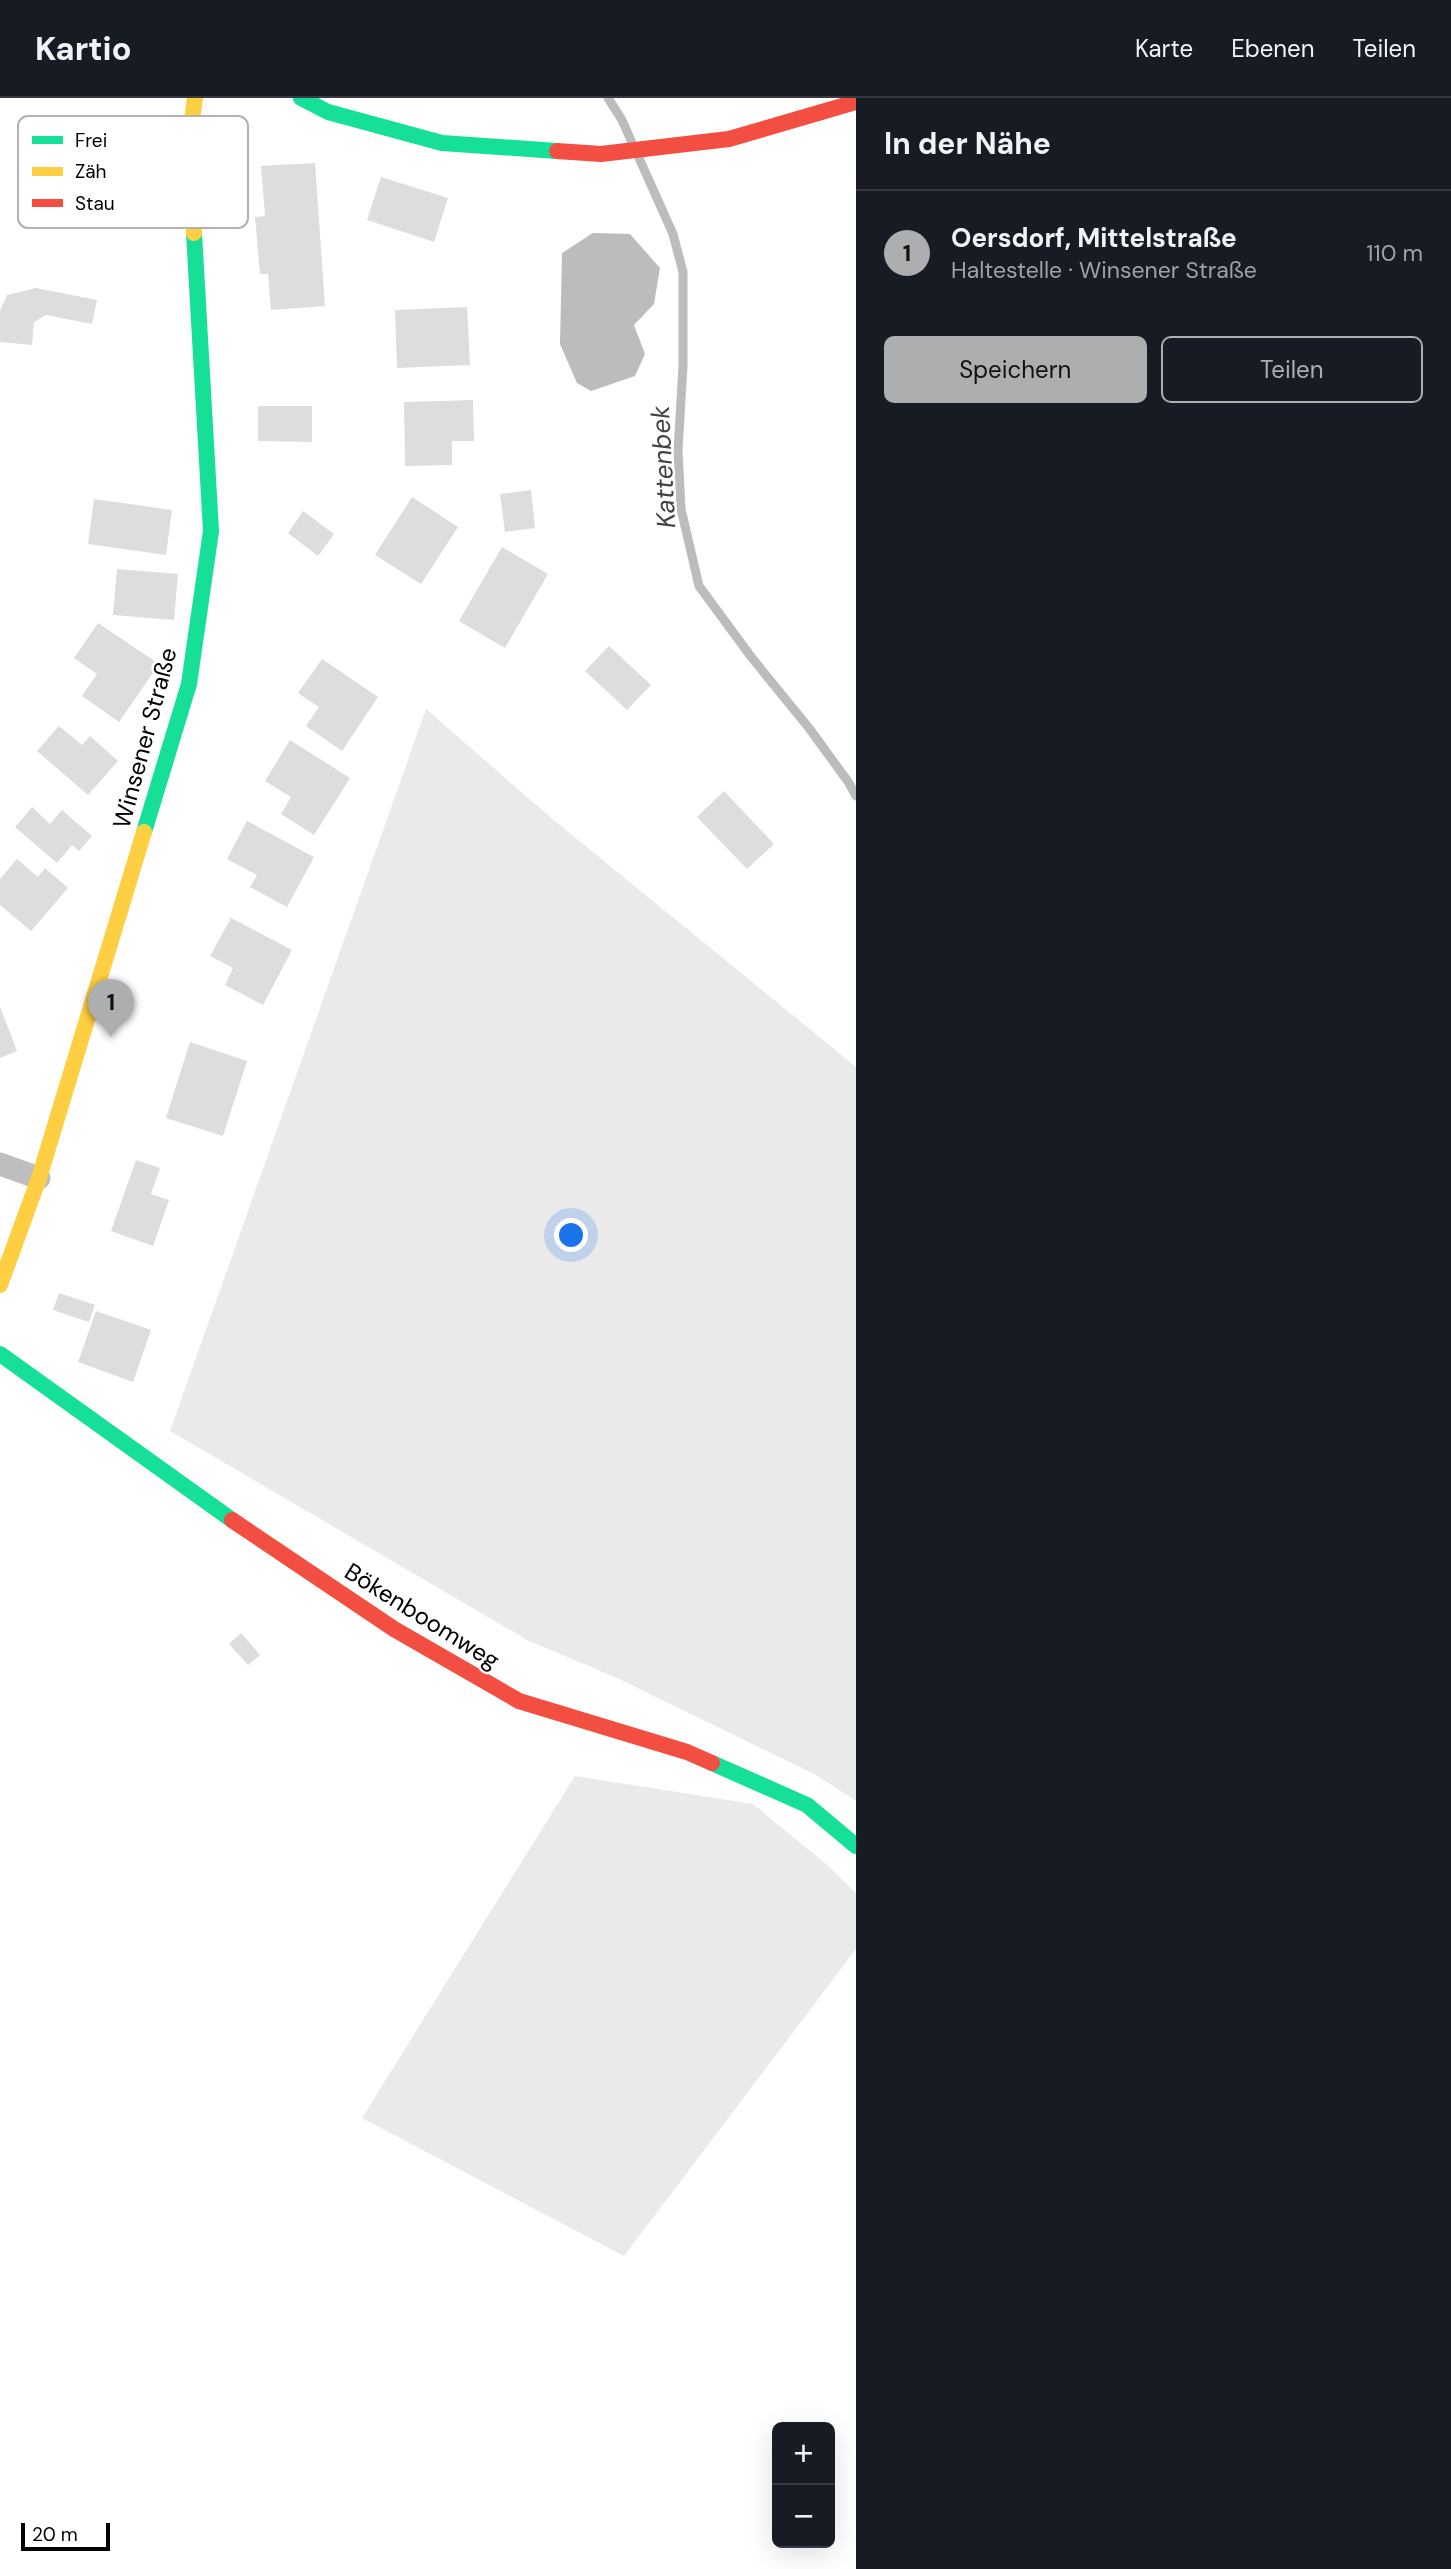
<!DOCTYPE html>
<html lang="de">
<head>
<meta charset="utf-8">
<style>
	body { margin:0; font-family:"DM Sans",sans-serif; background:#20242c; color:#f1f3f6 }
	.controls { position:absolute; right:21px; bottom:21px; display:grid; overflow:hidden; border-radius:10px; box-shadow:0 7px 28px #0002 }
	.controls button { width:63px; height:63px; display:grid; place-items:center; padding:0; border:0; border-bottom:2px solid #363941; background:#171b24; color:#f1f3f6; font:35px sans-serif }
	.scale { position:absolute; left:21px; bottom:18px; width:89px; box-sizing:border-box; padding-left:7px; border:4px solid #000; border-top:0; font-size:19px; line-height:24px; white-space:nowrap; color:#000; -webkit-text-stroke:5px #fff; paint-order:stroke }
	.you { position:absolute; left:572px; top:1138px; width:24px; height:24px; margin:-18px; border:5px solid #fff; border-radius:50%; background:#1a73e8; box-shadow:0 0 0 10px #1a73e833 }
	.badge { display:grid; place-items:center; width:46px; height:46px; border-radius:50%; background:#adaeaf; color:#111; font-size:23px; font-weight:700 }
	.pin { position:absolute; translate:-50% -58px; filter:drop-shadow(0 2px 4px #0008) }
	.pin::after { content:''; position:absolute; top:37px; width:24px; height:21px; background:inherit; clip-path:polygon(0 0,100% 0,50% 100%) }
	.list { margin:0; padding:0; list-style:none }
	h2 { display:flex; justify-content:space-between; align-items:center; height:91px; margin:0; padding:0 28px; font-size:30px }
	h2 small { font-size:23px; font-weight:400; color:#9ea1a6 }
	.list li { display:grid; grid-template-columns:46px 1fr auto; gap:21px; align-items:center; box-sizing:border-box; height:126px; padding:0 28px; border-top:2px solid #363941 }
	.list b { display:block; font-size:26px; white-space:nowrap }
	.list p { margin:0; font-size:23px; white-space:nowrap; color:#9ea1a6 }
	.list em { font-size:23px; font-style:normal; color:#9ea1a6 }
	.actions { display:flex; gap:14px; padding:21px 28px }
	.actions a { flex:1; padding:16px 0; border:2px solid #adaeaf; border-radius:10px; text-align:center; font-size:24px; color:#adaeaf }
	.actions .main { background:#adaeaf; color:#111 }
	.map { position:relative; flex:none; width:856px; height:2471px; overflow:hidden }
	header { display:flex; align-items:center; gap:42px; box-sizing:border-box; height:98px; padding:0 35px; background:#171b24; border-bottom:2px solid #363941 }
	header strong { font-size:33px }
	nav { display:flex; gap:38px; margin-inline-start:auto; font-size:24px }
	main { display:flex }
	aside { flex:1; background:#171b24 }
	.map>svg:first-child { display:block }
	.green { fill:#eaeaea }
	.water { fill:#bcbcbc }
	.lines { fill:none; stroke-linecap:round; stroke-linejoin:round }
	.stream { stroke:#bcbcbc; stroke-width:9 }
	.building { fill:#ddd }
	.street { stroke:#bebebe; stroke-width:23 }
	.fast { stroke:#16e098; stroke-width:16 }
	.slow { stroke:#ffcf43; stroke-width:16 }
	.jam { stroke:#f24e42; stroke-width:16 }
	.labels { text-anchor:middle; stroke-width:5; stroke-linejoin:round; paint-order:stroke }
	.street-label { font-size:24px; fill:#000; stroke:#fff }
	.water-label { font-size:26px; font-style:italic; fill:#414141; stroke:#fff }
	.key { fill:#fff; stroke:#b2b2b2; stroke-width:2 }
	.key-label { font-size:19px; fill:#000 }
</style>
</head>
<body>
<header>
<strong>Kartio</strong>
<nav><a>Karte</a><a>Ebenen</a><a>Teilen</a></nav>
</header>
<main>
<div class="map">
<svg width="856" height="2471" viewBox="0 0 856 2471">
	<rect width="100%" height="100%" fill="#fff"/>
	<!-- green -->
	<path class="green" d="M426,611l124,108 306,250v734l-42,-27 -199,-97 -86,-36 -359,-210z
		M575,1678l178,28 72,59 31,30v56l-232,307 -262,-138z"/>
	<!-- water -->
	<path class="water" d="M593,135l37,1 30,34 -6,36 -20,21 11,29 -10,22 -44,15 -14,-8 -17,-39 2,-91z"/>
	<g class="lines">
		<!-- stream -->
		<path class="stream" d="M608,0l14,22 11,25
			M639,60l34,76 10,38v94l-5,85 3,58 18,77 53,72 57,70 40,55 7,13"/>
	</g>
	<!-- building -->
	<path class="building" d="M315,65l10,143 -54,4 -3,-36h-8l-5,-57 10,-1 -4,-50z
		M381,79l67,21 -14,44 -67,-22z
		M36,190l61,12 -5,24 -46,-9 -12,7 -2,23 -32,-3v-31l7,-16z
		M467,209l3,58 -73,3 -2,-58z
		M473,302l1,41h-22v24l-47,1 -1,-64z
		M258,308h54v36l-54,-1z
		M531,392l4,38 -30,4 -5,-38z
		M412,399l46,30 -37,57 -46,-29z
		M94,401l78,11 -6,45 -78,-11z
		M303,413l31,23 -16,22 -30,-23z
		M502,449l46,27 -43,74 -46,-27z
		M117,471l61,5 -4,46 -61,-5z
		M98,525l61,41 -40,58 -37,-26 15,-22 -23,-16z
		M609,548l42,39 -24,25 -42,-39z
		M322,561l56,38 -36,54 -36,-25 13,-19 -21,-14z
		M59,628l23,19 8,-9 28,25 -30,34 -51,-44z
		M290,642l60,38 -36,57 -33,-21 10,-17 -26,-16z
		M724,693l50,53 -27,25 -50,-52z
		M32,709l18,17 12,-14 30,26 -13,15 -7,-6 -15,18 -42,-36z
		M247,723l67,36 -27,50 -37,-20 7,-12 -30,-16z
		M17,761l21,18 7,-9 23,20 -37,43 -31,-26v-26z
		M231,820l61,32 -29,55 -38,-20 8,-17 -23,-12z
		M0,909l17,44 -17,7z
		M190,944l57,19 -24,75 -57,-18z
		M136,1062l24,8 -9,26 18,6 -16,46 -42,-15z
		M59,1195l36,12 -6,17 -36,-12z
		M96,1213l55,19 -18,52 -55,-20z
		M241,1535l19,22 -12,10 -19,-21z"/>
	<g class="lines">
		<!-- street -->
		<path class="street" d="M0,1066l39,14"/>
		<!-- fast -->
		<path class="fast" d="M301,0l27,14 114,31 115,8
			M144,734l45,-148 22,-153 -17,-298
			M0,1256l232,166
			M712,1665l95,42 49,41"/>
		<!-- slow -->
		<path class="slow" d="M194,135l-5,-91 6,-44
			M0,1187l39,-107 105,-346"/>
		<!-- jam -->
		<path class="jam" d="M557,53l44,3 128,-15 127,-37
			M232,1422l162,109 125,72 168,51 25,11"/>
	</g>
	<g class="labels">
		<!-- street labels -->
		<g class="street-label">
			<text transform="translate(145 640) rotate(-75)" y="8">Winsener Straße</text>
			<text transform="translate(422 1518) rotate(32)" y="8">Bökenboomweg</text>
		</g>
		<!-- water labels -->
		<g class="water-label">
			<text transform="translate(663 369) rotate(-93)" y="9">Kattenbek</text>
		</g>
	</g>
	<!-- legend -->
	<rect x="18" y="18" width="230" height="112" rx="10" class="key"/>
	<rect x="32" y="38" width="31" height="8" fill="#16e098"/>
	<rect x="32" y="69" width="31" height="9" fill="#ffcf43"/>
	<rect x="32" y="101" width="31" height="8" fill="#f24e42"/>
	<g class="key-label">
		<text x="75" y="49">Frei</text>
		<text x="75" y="80">Zäh</text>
		<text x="75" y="112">Stau</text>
	</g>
</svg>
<div class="controls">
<button>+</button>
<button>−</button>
</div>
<div class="scale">20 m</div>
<div class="you"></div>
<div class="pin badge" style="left:111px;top:939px">1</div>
</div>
<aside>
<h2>In der Nähe<small></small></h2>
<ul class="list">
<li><span class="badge">1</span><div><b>Oersdorf, Mittelstraße</b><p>Haltestelle · Winsener Straße</p></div><em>110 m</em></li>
</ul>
<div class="actions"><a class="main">Speichern</a><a>Teilen</a></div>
</aside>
</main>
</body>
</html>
